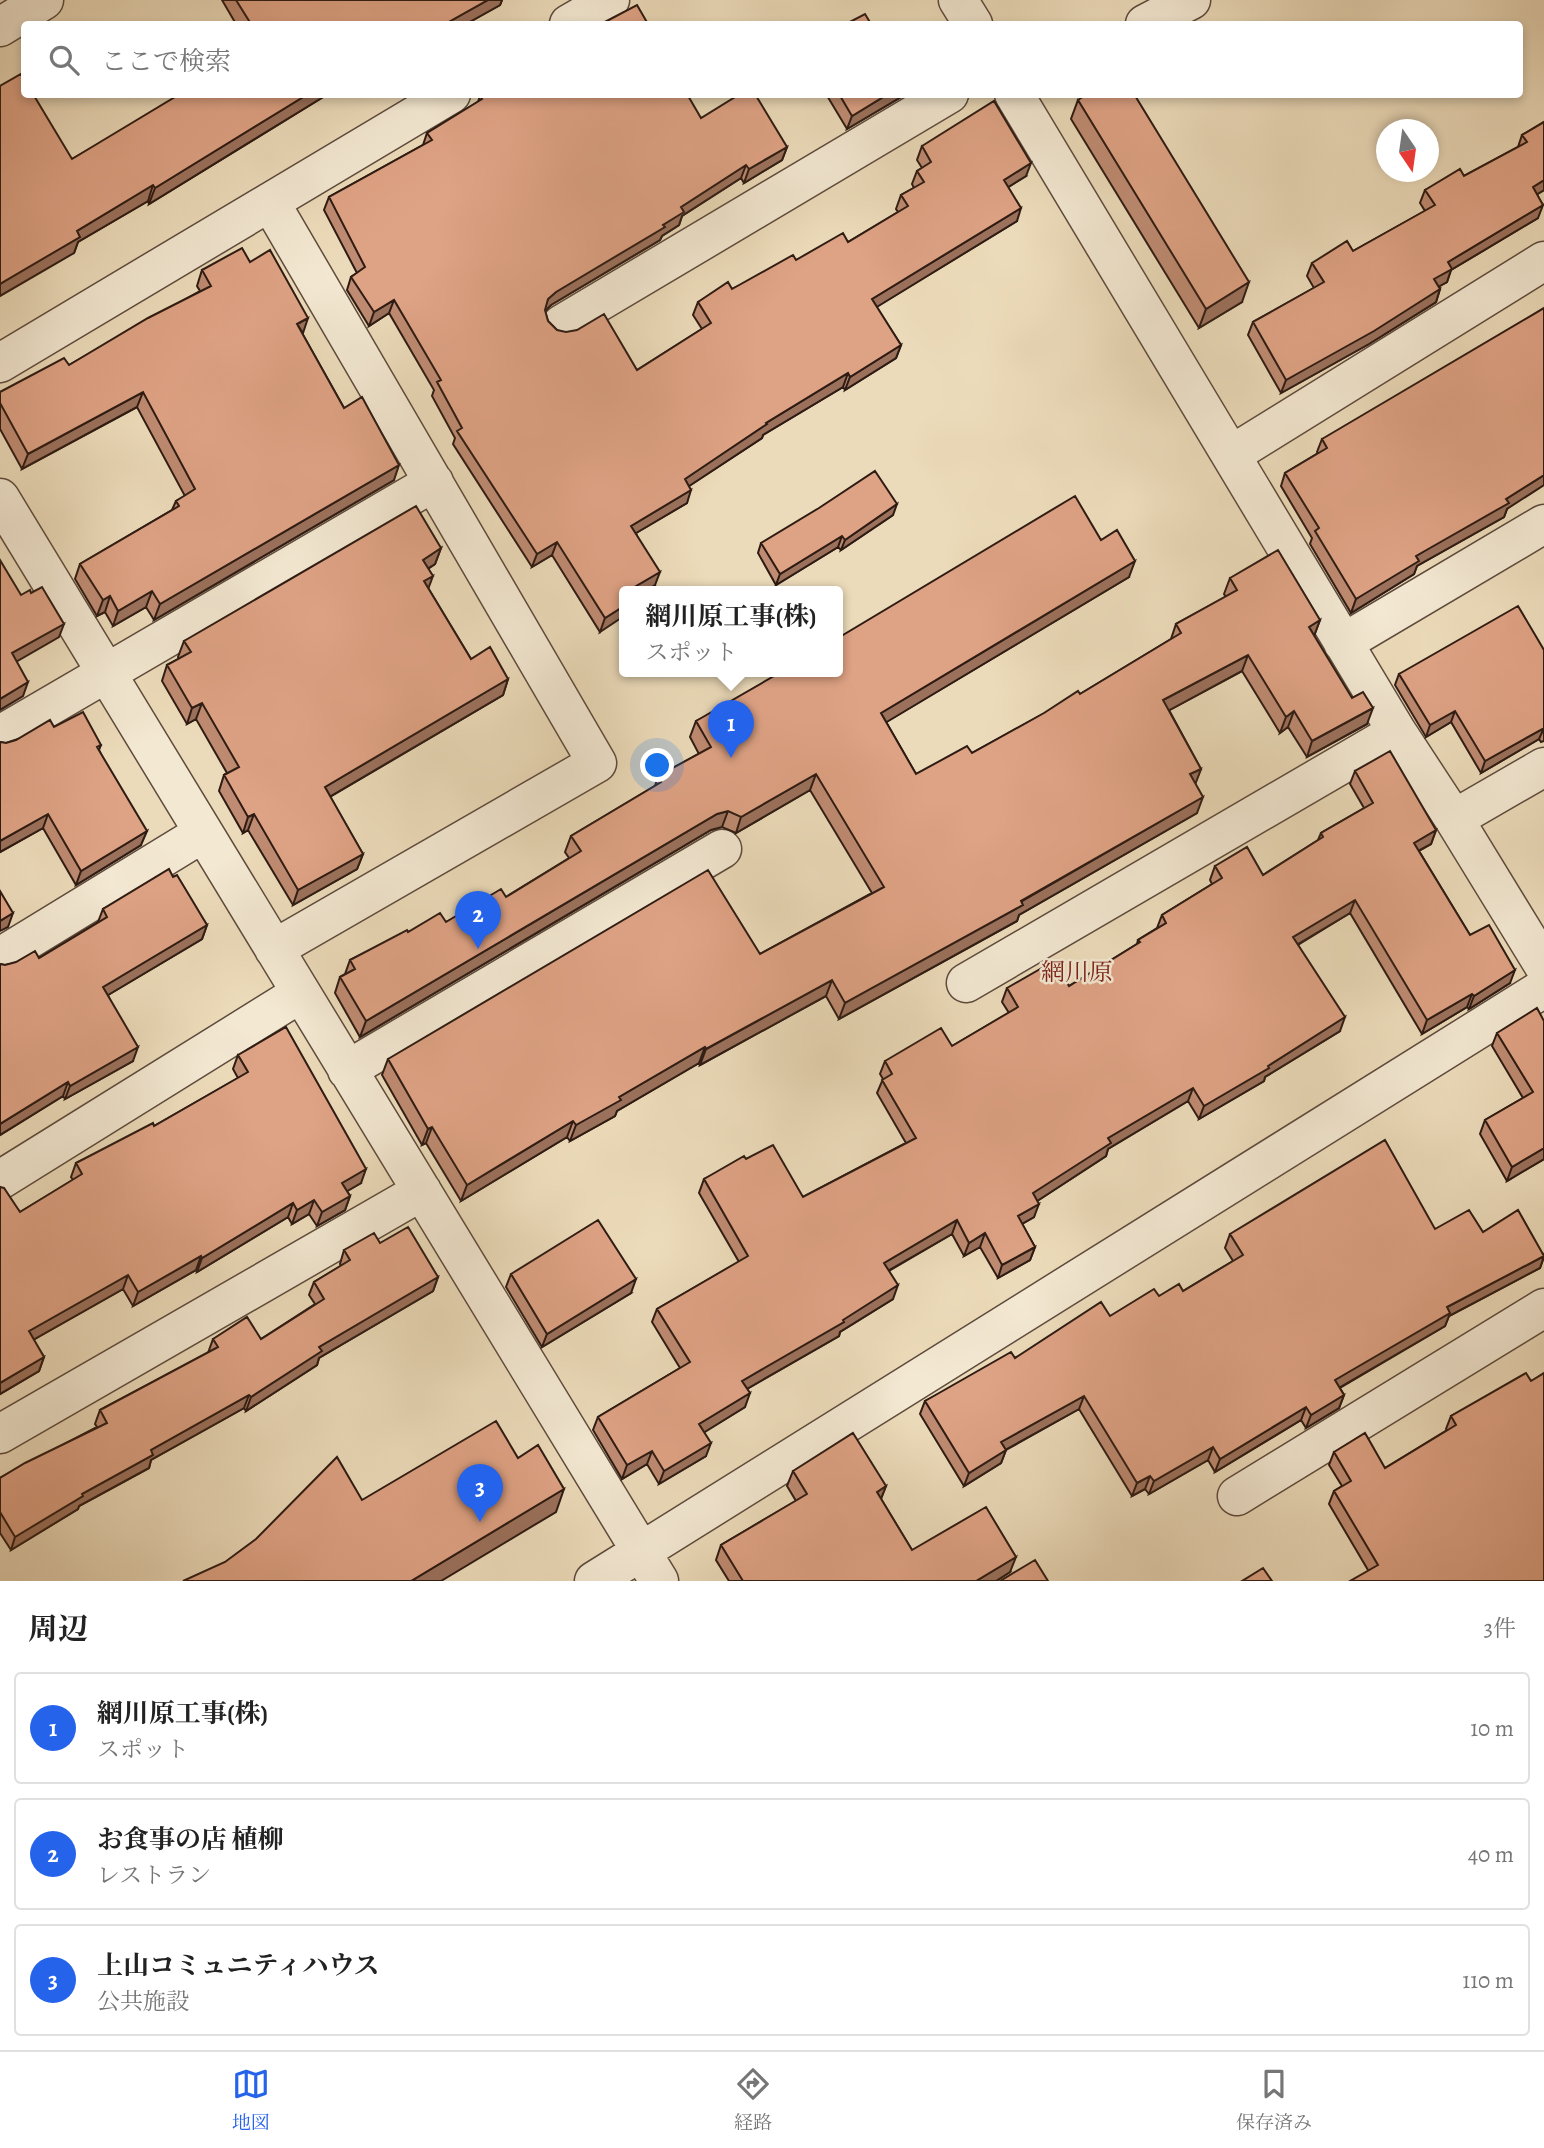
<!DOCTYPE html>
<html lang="ja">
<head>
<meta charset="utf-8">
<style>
	body { margin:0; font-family:Alegreya,"Noto Serif JP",serif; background:#f2f2f2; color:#222 }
	.compass { position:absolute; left:1376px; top:119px; width:63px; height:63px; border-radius:50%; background:#fff; box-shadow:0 4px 10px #0003; rotate:167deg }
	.you { position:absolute; left:658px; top:766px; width:24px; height:24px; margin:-18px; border:5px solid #fff; border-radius:50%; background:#1a73e8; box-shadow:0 0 0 10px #1a73e833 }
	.badge { display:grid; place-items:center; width:46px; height:46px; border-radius:50%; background:#2563eb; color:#fff; font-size:23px; font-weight:700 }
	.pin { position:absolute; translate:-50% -58px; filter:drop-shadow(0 2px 4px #0008) }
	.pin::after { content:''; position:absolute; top:37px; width:24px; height:21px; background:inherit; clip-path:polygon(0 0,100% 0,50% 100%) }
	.popup { position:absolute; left:619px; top:586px; width:224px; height:91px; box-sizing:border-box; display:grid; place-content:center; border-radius:7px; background:#fff; filter:drop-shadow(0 2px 5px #0005); font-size:23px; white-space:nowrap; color:#767676 }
	.popup b { font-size:26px; color:#222 }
	.popup::after { content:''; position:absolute; left:50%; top:100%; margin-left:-14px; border:14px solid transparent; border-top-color:#fff }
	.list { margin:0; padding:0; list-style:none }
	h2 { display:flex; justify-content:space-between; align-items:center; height:91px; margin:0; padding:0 28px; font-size:30px }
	h2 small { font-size:23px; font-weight:400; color:#767676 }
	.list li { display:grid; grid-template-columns:46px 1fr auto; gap:21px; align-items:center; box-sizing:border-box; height:112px; margin:0 14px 14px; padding:0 14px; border:2px solid #e0e0e0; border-radius:7px }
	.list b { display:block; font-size:26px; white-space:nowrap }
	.list p { margin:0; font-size:23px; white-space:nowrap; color:#767676 }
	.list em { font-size:23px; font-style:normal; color:#767676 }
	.icon { flex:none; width:38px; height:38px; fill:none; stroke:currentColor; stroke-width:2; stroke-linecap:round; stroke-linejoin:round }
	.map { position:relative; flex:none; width:1544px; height:1581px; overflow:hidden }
	.search { position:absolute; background:#fff; box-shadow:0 4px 10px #0003; left:21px; right:21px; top:21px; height:77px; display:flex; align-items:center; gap:18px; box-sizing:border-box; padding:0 24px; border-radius:7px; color:#767676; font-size:26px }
	.sheet { height:469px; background:#fff }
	nav { display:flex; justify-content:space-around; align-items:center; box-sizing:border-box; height:98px; border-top:2px solid #e0e0e0; background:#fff; font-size:19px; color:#767676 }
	nav a { display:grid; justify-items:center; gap:4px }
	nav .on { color:#2563eb }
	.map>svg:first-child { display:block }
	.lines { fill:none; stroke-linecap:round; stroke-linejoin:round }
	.minor-casing { stroke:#5e4b3d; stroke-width:41 }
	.minor { stroke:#f3e8d2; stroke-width:38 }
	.wall { fill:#bf8b72; stroke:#2e1b13; stroke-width:2 }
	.shaded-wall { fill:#9b715c; stroke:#2e1b13; stroke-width:2 }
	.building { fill:#dea284; stroke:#2e1b13; stroke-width:2 }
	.labels { text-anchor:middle; stroke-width:5; stroke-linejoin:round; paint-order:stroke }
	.quarter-label { font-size:24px; fill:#7a1f14; stroke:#f3e8d2 }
</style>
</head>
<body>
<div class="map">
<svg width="1544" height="1581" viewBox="0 0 1544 1581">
	<rect width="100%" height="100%" fill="#ecdbba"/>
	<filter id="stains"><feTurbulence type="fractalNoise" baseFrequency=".00286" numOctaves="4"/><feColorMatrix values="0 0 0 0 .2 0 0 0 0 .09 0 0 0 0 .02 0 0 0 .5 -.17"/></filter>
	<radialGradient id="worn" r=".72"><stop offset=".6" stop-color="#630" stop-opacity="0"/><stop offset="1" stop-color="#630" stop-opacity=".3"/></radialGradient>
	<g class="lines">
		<defs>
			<path id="minor" d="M958,0l15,24
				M569,24l41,-24
				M1145,24l46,-24
				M0,27l44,-27
				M1014,94l383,638 57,87 90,147
				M270,202l327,561 -323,186
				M562,324l387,-230
				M0,363l451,-269
				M1231,455l313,-194
				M0,498l659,1083
				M1343,643l201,-119
				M0,735l434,-253
				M1454,819l90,-52
				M0,957l203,-124
				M966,983l431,-251
				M347,1070l375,-221
				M0,1180l301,-187
				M0,1434l422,-243
				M1237,1496l307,-188
				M594,1581l950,-593"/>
		</defs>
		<!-- minor casing -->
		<use href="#minor" class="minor-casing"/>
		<!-- minor -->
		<use href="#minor" class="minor"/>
	</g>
	<!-- wall -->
	<path class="wall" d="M222,0h280l-2,5 -34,19h-230z
		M185,94h143l-179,110 -1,-3 -70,41 -4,11 -2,-94z
		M826,94h76l-1,3 -54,32z
		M480,96l221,22 86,29 -5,13 -38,23 -3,-5 -59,38 -3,9 -17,11 -2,4 -109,65 -6,6 3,10 9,9 80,40 65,-41 -9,-14 5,-13 34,-13 64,-29 52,-18 50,-30 -2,-3 5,-14 13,-7 -2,-4 5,-13 5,-3 -5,-8 5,-14 104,30 -18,11 9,34 -141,86 25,38 -5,13 -51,32 -2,-3 -80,48 -1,3 -73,48 -2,17 -51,30 19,52 -31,7 -24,40 -48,-77 -20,12 -79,-123 2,-6 -23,-42 2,-6 -45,-77 -20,13 -22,-36 4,-13 6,-4 -33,-63 5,-13 94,-52 4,-12 51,-31z
		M1078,100l164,202 -43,26 -128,-209z
		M1544,122v68l-7,4 1,24 -87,52 -4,12 -8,4 1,3 -4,13 -67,42 -88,49 -33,-58 5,-13 61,-34 -7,-12 5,-13 41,-12 72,-40 -5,-8 5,-13 39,-14 54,-29 4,-12z
		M250,262l52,71 42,75 50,72 -240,140 -8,-13 -33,19 -8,-14 -8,4 -22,-37 5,-15 92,-54 4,-9 9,-5 -48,-89 -115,62 -22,-40v-37l69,-27 131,-74 -3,-5 5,-16z
		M1322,439l185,70 -3,8 -87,49 -3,8 -63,39 -41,-69 2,-6 -31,-52 4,-13 33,-20 -1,-1z
		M893,515l-52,35 -3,-3 -62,38 -18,-32 3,-10z
		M1101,540l28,37 -243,145 30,52 56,-21 108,-59 91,-55 5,-15 50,-27 -2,-3 6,-16 90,42 -6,16 53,88 -60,33 -19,-30 -8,6 -38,-62 -73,39 32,59 -6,14 2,30 -178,102 -2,6 -178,98 -13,-23 -126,69 -1,-2 -82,48 -2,5 -45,25 -3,-4 -106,64 -35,-58 -4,2 -40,-70 6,-16 372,-105 112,-61 -62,-103 -74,43 -14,-6 -11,3 -351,207 -25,-44 5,-16 5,-3 5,-14 58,-28 38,-10 60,-25 63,-39 -4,-6 6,-16 84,-50 3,-10 41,-22 -9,-17 6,-16z
		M441,548l-6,16 -7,5v19l43,71 37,20 -5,16 -173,102 33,57 -6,15 -64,36 -45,-75 -5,3 -24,-42 5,-16 3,-2 -31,-54 -9,5 -25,-43 5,-16 12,-6 -1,-2 6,-16z
		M1544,650v91l-3,1 -2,-3 -58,34 -30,-51 -25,15 -31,-52 4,-11z
		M54,727l47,18 -2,5 42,95 -65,40 -33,-57 -43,24v-110l6,1z
		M1355,771l81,59 -5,14 -12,7 51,84 40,48 -41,26 -2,-2 -45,27 -72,-121 -52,32 42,86 -75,46 -1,4 -65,38 -11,-18 -80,48 -2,7 -69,45 -3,16 -12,7 13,23 -5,13 -32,18 -18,-31 -16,9 -12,-22 -63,37 4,28 -53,33 -1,4 -92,53 -2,18 -41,25 2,24 -47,28 -12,-20 -25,15 -29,-49 5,-13 82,-49 -28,-46 5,-13 82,-47 -40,-69 5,-14 42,-20 57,38 103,-54 -29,-50 6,-14 -3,-5 5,-13 67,-15 57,-33 -7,-11 5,-14 62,-2 68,-42 1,-4 19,-12 5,-13 50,-31 -2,-4 5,-14 48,9 55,-35 3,-7 43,-25 -14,-24z
		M173,877l34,48 -5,14 -94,56 25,66 -68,38 -2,-3 -63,39v-171l5,1 34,-7 59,-36 5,-13z
		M1544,1021v138l-37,22 -27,-47 5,-14 38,-22 -31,-52 5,-13z
		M238,1055l123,128 -14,8 3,5 -5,14 -28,16 -8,-12 -17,10 -4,-7 -91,55 -1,-2 -63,36 -10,-17 -90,51 11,17 -5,14 -39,23v-207l20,25 53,-32 -2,-3 5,-14 78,-37 84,-48 -5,-9z
		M1435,1229l48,3 61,22v3l-4,11 -91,48 -4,10 -105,62 4,7 -5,13 -33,20 -5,-8 -86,52 -7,-12 -59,34 -4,-5 -13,7 -53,-87 -73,41 -5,13 -37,23 -44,-72 5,-13 90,-43 144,-62 24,-5 50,-30 -8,-13 5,-14z
		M380,1243l58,34 -5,14 -114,67 -2,7 -71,46 -2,-3 -93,52 -2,8 -70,38 -1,3 -67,41 -11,-17v-55l97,-51 -2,-3 5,-14 108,-57 5,-14h48l54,-35 -6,-9 5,-13 27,-16 -1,-2 4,-14z
		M511,1274l120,19 -89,54 -36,-60z
		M1531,1381l13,200 -176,-11 -39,-66 5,-13 8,-5 -13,-21 5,-13 51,16 62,-38 -1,-1 5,-13z
		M793,1471l93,15 -5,13 31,51 98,22 -14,9h-267l-13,-21 5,-15 75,-44 -9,-15z"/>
	<!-- shaded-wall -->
	<path class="shaded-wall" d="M488,0h14l-2,5 -34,19h-21z
		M308,94h20l-179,110 6,-16z
		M888,94h14l-1,3 -54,32 5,-13z
		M787,147l-5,13 -38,23 5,-14z
		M1031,163l-5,13 -27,17 5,-13z
		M746,165l-5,13 -59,38 -3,9 -17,11 -2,4 -109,65 -8,8 5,-14 8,-7 107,-67 18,-18z
		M1544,180v10l-16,10 5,-13z
		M153,185l-5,16 -70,41 -4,11 -74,43v-12l77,-53z
		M1543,205l-5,13 -87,52 -4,12 -18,10 5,-13 14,-17z
		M1021,208l-4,13 -150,92 5,-14z
		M1249,282l-7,20 -43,26 7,-19z
		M1440,289l-4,13 -67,42 -88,49 5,-13z
		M394,300l-5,13 -20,13 5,-14z
		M308,318l-5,15 -6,-9z
		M901,345l-5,13 -51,32 5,-13z
		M848,373l-5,14 -80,48 -1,3 -82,54 5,-13 81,-56z
		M143,392l-6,15 -115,62 6,-15z
		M399,465l-5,15 -240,140 6,-16z
		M1544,475v10l-37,24 -3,8 -87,49 -3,8 -63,39 5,-14 60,-43z
		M691,490l-4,13 -61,36 5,-13z
		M897,504l-4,11 -52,35 4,-10z
		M842,536l-4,11 -62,38 4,-11z
		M557,542l-5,13 -20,12 5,-13z
		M441,548l-6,16 -18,11 6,-15z
		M1135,561l-6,16 -254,152 6,-16z
		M660,572l-5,13 -11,7h-13v-3z
		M433,576l-6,16 -3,-11z
		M152,591l-6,16 -33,19 5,-15z
		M110,596l-5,16 -8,4 6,-16z
		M624,606v10l-24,16 5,-14z
		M1320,620l-6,16 -5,-9z
		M64,624l-5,13 -52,30 5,-14z
		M1248,655l-6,16 -85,46 6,-17z
		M508,679l-5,16 -184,108 6,-16z
		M28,682l-5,14 -23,14v-11z
		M202,703l-6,16 -9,5 5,-16z
		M1373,708l-6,16 -60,33 5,-16z
		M1294,711l-6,16 -8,6 6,-16z
		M1455,711l-4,11 -25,15 4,-12z
		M1544,728l-5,11 -58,34 4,-12z
		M1201,769l-6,16 -5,-11z
		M816,774l-6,16 -74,43 5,-16z
		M1203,797l-6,16 -178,102 -2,6 -178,98 6,-16z
		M728,811l-6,16 -11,3 -351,207 6,-16 351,-207z
		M48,814l-5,14 -43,24v-11z
		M254,814l-6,16 -5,3 5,-16z
		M1436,830l-5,14 -22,12 5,-13z
		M147,831l-6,14 -65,40 5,-14z
		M363,854l-6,15 -64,36 5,-15z
		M1355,900l-5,13 -62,37 5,-13z
		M13,913l-5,14 -8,4v-10z
		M207,925l-5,14 -104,62 5,-14z
		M1515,970l-5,13 -41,26 5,-13z
		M832,980l-6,16 -126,69 6,-16z
		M1472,994l-5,13 -45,27 5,-14z
		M1345,1017l-5,14 -75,46 -1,4 -65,38 5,-13z
		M138,1047l-5,14 -68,38 5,-13z
		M705,1047l-6,16 -82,48 -2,5 -45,25 6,-16 43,-28z
		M68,1082l-5,14 -63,39v-11z
		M1193,1088l-5,13 -80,48 -2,7 -78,51 5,-14 75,-55z
		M573,1121l-6,16 -106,64 6,-16z
		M432,1127l-6,16 -4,2 6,-16z
		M1544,1148v11l-37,22 5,-14z
		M366,1169l-5,14 -24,14 5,-14z
		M350,1196l-5,14 -28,16 5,-14z
		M314,1200l-5,14 -17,10 5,-14z
		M293,1203l-5,14 -91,55 5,-14z
		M1039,1204l-5,13 -21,12 5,-13z
		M957,1220l-5,14 -73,42 5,-13z
		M985,1233l-5,14 -16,9 5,-13z
		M1035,1247l-5,13 -32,18 4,-13z
		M201,1256l-5,14 -63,36 5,-14z
		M1544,1256l-4,12 -91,48 -4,10 -115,67 5,-13 112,-73z
		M128,1275l-5,14 -99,56 5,-14z
		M438,1277l-5,14 -114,67 -2,7 -71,46 5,-14 68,-50z
		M636,1279l-5,14 -89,54 5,-13z
		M898,1285l-5,14 -53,33 -1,4 -101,58 4,-13z
		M44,1357l-5,14 -39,23v-11z
		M750,1393l-5,14 -50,31 4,-14z
		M249,1395l-5,13 -93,52 -2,8 -70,38 -1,3 -67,41 4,-13 67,-43 69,-44z
		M1344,1395l-5,13 -33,20 5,-13z
		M1084,1396l-5,13 -83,46 5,-13z
		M1306,1407l-5,13 -86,52 5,-13z
		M711,1443l-5,13 -47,28 5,-13z
		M1213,1447l-5,13 -59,34 5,-13z
		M1006,1450l-5,13 -37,23 5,-13z
		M652,1451l-5,13 -25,15 5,-14z
		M1150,1476l-5,13 -13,7 5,-13z
		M886,1486l-6,15 -3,-9z
		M564,1489l-8,23 -115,69h-30z
		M1016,1557l-6,15 -14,9h-20z"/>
	<!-- building -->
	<path class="building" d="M236,0h252l-43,24h-194z
		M637,5l11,19h-47z
		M865,14l6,10h-25z
		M21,74l3,6v14h9l39,65 108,-65h2l1,2 2,-2h123l-153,94 -2,-3 -76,46 3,6 -80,47v-198z
		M482,94h205l14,24 39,-24h15l32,53 -38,22 -3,-4 -65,42 3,5 -21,13 2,2 -109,65 -8,7 -3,11 3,11 9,9 9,2 11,-2 27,-16 33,56 74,-47 -13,-21 30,-20 4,7 61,-34 3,5 47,-27 5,9 60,-36 -7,-11 23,-13 -7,-11 14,-9 -9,-16 72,-45 37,62 -27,17 17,28 -149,91 29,46 -51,32 -2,-4 -82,50 1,1 -82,55 6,11 -60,36 29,46 -29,17 2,3h-9v14l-19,12 -48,-76 -20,12 -80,-123 5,-3 -25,-46 4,-2 -47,-80 -20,12 -23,-35 14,-10 -36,-70 103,-57 -5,-7 55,-34 -2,-3z
		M839,94h49l-36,22z
		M1087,94h47l115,188 -43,27 -128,-209z
		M1544,122v58l-11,7 10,18 -95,57 4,7 -18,10 6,10 -66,42 -88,49 -33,-58 71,-40 -12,-19 35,-22 6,10 82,-46 -10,-15 35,-21 4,7 63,-34 -5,-7z
		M242,248l8,14 20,-12 38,68 -11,6 47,84 18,-11 37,68 -239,139 -8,-13 -34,20 -8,-15 -7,4 -23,-36 99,-58 -3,-5 19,-12 -52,-97 -115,62 -28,-51v-11l64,-34 5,7 79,-47 63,-32 -9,-16z
		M1544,308v167l-38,24 3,4 -93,53 3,5 -63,38 -41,-68 4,-3 -34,-55 42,-25 -5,-9z
		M875,471l22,33 -52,36 -3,-4 -62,38 -19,-31 58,-35z
		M1075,496l26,44 16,-10 18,31 -254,152 35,61 51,-28 5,7 72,-40 34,-22 2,3 101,-61 -5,-9 61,-34 -7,-12 48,-28 42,70 -11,7 43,71 11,-6 10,16 -61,33 -18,-30 -8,6 -38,-62 -85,45 38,69 -11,5 13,23 -182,104 2,4 -178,98 -13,-23 -126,69 -1,-2 -86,50 2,3 -45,25 -3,-4 -106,64 -35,-58 -4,2 -40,-70 320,-189 52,84 124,-67 -68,-113 -75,43 -13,-6 -11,3 -351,207 -26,-44 15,-8 -5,-9 57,-30 1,2 32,-19 6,9 55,-33 5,8 75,-46 -10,-15 90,-54 -3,-6 53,-29 -15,-26 85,-49h57v-34z
		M416,506l25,42 -18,12 10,16 -9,5 47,78 19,-12 18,32 -183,108 38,67 -65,36 -44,-76 -6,3 -24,-42 15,-8 -37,-64 -10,5 -25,-43 24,-13 -7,-11z
		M0,560l21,35 9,-5 1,3 11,-6 22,37 -52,29 16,29 -28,17z
		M1518,606l26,44v78l-59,33 -30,-50 -25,14 -31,-51z
		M83,712l18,33 -4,2 50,84 -66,40 -33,-57 -48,27v-99l6,1 10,-3 34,-20 4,7z
		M1390,751l46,79 -22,13 56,92 19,-10 26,45 -41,26 -2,-2 -45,26 -72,-120 -62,37 52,80 -77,49 1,2 -65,38 -11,-18 -85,50 3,5 -78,50 6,11 -21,12 17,31 -33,18 -17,-32 -16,10 -12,-23 -73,43 14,22 -55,35 1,2 -102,59 8,12 -51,31 12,19 -47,28 -12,-20 -25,14 -29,-48 92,-55 -33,-53 91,-53 -44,-77 40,-23 2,3 27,-14 30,52 113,-59 -34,-58 10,-6 -7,-13 56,-33 11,18 66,-39 -11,-19 47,-27 15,25 71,-44 -2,-2 28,-17 -4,-8 60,-37 -7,-12 32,-19 16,28 60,-38 -2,-4 52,-30 -18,-32z
		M169,869l4,8 4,-2 30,50 -104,62 35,60 -68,39 -2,-4 -68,42v-160l5,1 11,-3 19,-11 4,7 68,-41 -4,-8z
		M0,891l13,22 -13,8z
		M1537,1008l7,13v127l-32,19 -27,-47 48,-28 -36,-59z
		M286,1027l80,142 -24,14 8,13 -28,16 -8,-12 -17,10 -4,-7 -91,55 -1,-2 -63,36 -10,-17 -99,56 15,26 -44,26v-196l4,1 16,24 62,-38 -6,-11 77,-40 1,3 94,-54 -10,-17z
		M1385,1140l50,89 34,-19 14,22 35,-22 26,46 -97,51 3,6 -115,67 9,15 -33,20 -5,-8 -86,52 -7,-12 -59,34 -4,-5 -13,7 -53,-87 -83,46 5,8 -37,23 -44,-72 86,-49 4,6 86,-56 9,14 44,-27 5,7 20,-12 4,7 60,-36 -13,-21z
		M598,1220l38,59 -89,55 -36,-60z
		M408,1227l30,50 -119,70 3,4 -71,46 -2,-2 -98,55 2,5 -71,39 1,2 -68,41 -15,-25v-34l25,-15 82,-40 -7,-13 118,-63 -5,-8 34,-22 14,22 63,-40 -10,-17 36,-22 -6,-10 30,-17 6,10z
		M1526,1373l5,8 13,-8v208h-194l28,-16 -44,-74 17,-10 -17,-29 31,-19 20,35 71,-43 -5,-9z
		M496,1421l22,37 20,-13 26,44 -153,92h-228l42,-19 31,-23 81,-82 25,43z
		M853,1433l33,53 -9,6 35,58 74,-43 30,50 -40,24h-233l-22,-36 86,-51 -14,-23z
		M1035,1560l13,21h-48z
		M1263,1568l9,13h-30z"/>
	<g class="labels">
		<!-- quarter labels -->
		<g class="quarter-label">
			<text x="1077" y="980">網川原</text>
		</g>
	</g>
	<rect width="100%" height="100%" filter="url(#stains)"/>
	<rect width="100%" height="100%" fill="url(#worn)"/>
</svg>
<svg class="compass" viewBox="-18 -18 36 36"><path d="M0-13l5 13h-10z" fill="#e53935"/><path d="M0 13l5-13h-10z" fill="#767676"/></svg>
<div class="you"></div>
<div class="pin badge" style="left:731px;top:758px">1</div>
<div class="popup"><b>網川原工事(株)</b>スポット</div>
<div class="pin badge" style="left:478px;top:949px">2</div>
<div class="pin badge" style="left:480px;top:1522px">3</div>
<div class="search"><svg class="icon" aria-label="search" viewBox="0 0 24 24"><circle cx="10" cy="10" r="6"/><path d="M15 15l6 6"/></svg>ここで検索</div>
</div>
<section class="sheet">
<h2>周辺<small>3件</small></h2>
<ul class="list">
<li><span class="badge">1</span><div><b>網川原工事(株)</b><p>スポット</p></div><em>10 m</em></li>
<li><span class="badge">2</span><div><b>お食事の店 植柳</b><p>レストラン</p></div><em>40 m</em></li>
<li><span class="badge">3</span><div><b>上山コミュニティハウス</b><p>公共施設</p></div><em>110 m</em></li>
</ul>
</section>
<nav>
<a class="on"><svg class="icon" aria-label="map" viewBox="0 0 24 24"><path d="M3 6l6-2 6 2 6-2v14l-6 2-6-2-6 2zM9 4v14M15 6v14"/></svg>地図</a>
<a><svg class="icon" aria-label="directions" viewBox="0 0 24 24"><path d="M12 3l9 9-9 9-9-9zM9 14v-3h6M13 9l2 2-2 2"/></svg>経路</a>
<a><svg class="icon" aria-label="saved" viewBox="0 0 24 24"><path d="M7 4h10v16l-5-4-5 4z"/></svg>保存済み</a>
</nav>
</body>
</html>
